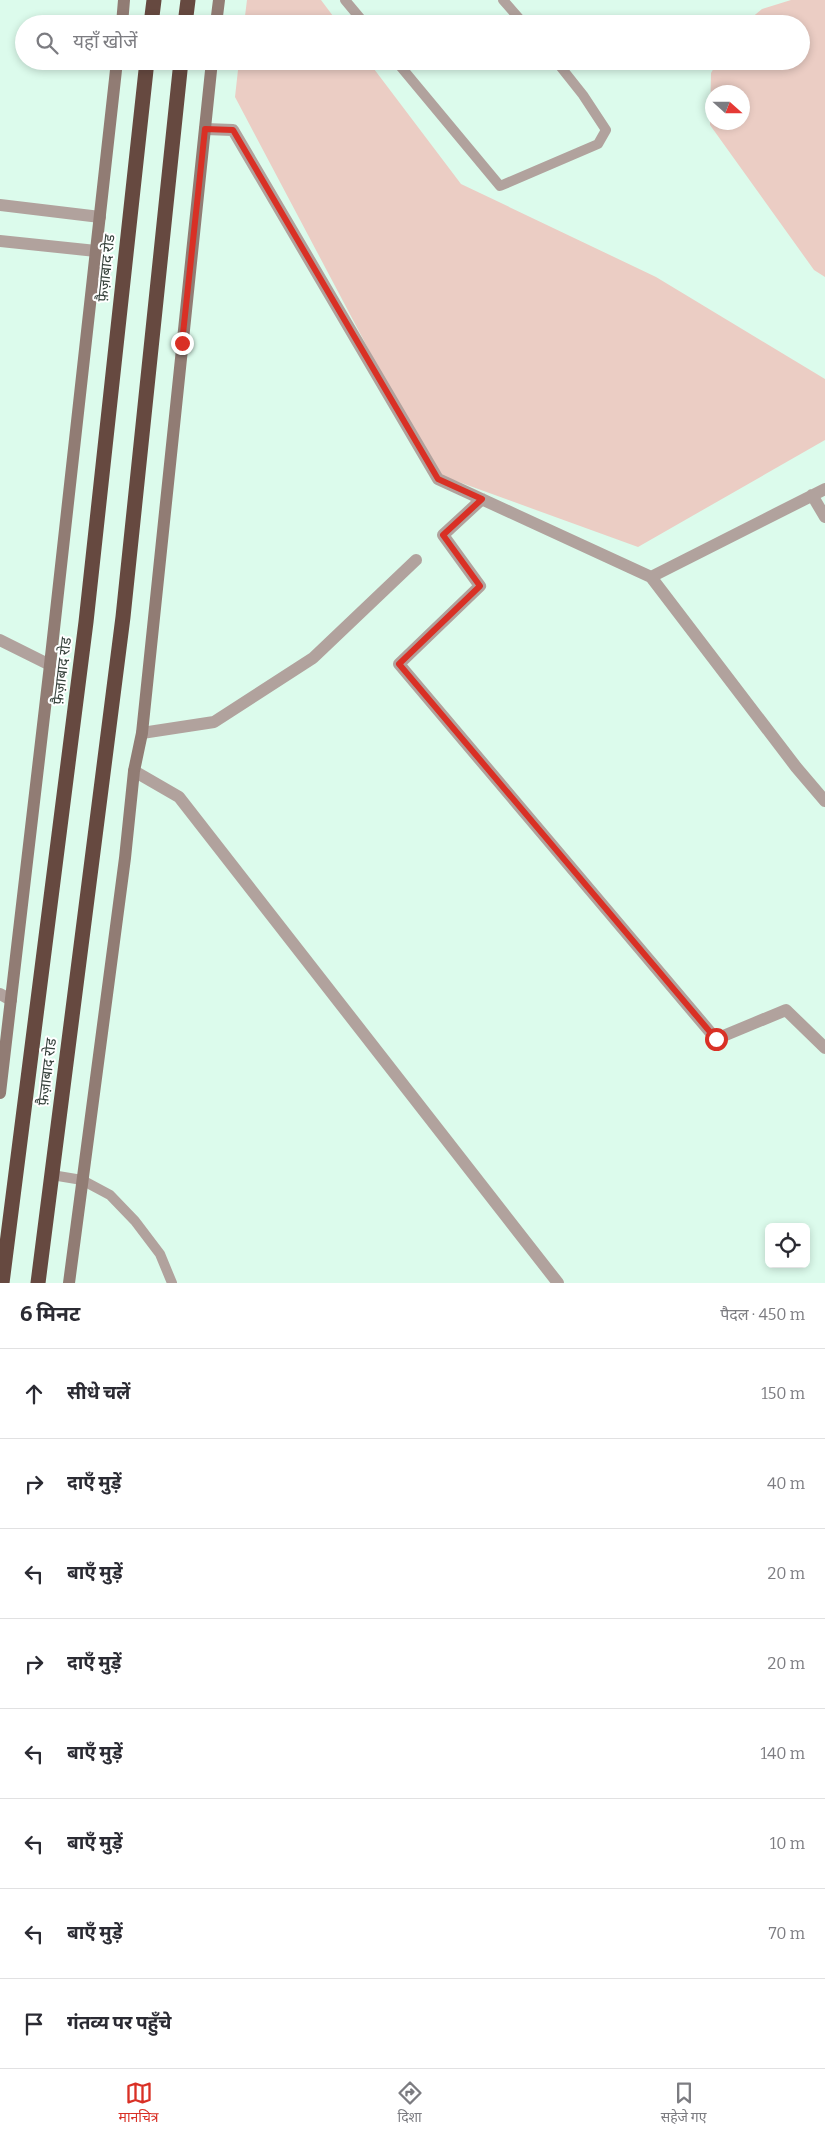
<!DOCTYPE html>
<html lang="hi">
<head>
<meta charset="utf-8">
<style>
	body { margin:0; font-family:Bitter,"Noto Sans Devanagari",serif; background:#f2f2f3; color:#2b2b33 }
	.controls { position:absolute; right:15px; bottom:15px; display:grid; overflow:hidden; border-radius:8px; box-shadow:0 2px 8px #0003 }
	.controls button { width:45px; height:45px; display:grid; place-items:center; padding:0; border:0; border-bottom:1px solid #e1e1e2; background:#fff; color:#2b2b33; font:25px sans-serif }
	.compass { position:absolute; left:705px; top:85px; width:45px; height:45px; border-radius:50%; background:#fff; box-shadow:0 2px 8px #0003; rotate:111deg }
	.stop { position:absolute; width:15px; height:15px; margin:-11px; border:4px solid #d93025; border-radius:50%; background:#fff }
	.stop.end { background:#d93025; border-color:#fff; box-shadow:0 1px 5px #0008 }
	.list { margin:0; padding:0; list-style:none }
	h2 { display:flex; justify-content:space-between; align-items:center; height:65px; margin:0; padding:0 20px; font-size:21px }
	h2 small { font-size:16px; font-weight:400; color:#7c7c81 }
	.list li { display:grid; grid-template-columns:32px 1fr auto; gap:15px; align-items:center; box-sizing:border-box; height:90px; padding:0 20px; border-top:1px solid #e1e1e2 }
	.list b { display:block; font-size:19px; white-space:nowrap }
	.list em { font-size:16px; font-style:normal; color:#7c7c81 }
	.icon { flex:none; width:28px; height:28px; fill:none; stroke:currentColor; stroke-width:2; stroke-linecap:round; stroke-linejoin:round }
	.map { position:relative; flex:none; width:825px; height:1283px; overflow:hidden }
	.search { position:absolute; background:#fff; box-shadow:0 2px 8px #0003; left:15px; right:15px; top:15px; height:55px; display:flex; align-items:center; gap:12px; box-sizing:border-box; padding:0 18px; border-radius:28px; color:#7c7c81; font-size:19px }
	.sheet { height:785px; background:#fff }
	nav { display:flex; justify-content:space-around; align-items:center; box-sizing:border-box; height:70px; border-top:1px solid #e1e1e2; background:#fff; font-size:14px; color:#7c7c81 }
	nav a { display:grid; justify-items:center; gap:2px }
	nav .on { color:#d93025 }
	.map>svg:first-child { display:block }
	.green { fill:#ebcdc4; fill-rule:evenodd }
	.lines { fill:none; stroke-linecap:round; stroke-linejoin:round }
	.lane { stroke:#b1a29d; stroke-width:10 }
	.street { stroke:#b1a29d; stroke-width:12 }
	.secondary { stroke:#917c74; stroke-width:12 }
	.highway { stroke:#664940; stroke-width:15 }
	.route { stroke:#d93025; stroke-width:6 }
	.labels { text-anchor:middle; stroke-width:4; stroke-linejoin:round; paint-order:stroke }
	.street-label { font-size:15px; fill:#34403a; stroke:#fff }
</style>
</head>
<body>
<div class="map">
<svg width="825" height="1283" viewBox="0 0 825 1283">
	<rect width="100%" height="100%" fill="#dcfbec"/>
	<!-- green -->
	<path class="green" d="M247,0h74l18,24h-95z
		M791,0h34v277l-11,-7 -104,-145 1,-52 7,-12h83v-37h-57l18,-15zM742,92v30h-30v-30z
		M239,61h129l93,123 195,93 169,102v61l-187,107 -204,-74 -199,-376z"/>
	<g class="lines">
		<!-- lane -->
		<path class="lane" d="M345,0l20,24
			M503,0l21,24
			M396,61l104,125 98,-42 8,-14 -23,-35 -27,-34
			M52,1175l30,5 28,15 25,26 25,33 12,29"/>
		<!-- street -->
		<path class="street" d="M205,129l28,1 205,349 213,98 174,-88
			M0,205l100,12
			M0,241l96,10
			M812,495l13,22
			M482,499l-39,36 37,51 -81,78 317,375 70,-29 39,38
			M651,577l145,190 29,34
			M0,640l50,25
			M142,733l72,-11 99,-64 103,-98
			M134,771l45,26 379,486
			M0,994l11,6"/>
		<!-- secondary -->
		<path class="secondary" d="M122,24l2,-24
			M216,24l3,-24
			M0,1093l50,-428 67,-604
			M69,1283l56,-425 9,-87 8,-38 70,-672"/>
		<!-- highway -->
		<path class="highway" d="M151,24l3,-24
			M185,24l3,-24
			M2,1283l84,-661 61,-561
			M38,1283l85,-666 58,-556"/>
	</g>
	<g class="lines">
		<!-- route -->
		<path class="route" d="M182,343l23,-214 28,1 205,349 44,20 -39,36 37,51 -81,78 317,375"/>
	</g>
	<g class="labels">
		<!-- street labels -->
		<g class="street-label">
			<text transform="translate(106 268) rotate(-84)" y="5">फ़ैज़ाबाद रोड</text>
			<text transform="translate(62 671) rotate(-83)" y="5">फ़ैज़ाबाद रोड</text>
			<text transform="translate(47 1072) rotate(-83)" y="5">फ़ैज़ाबाद रोड</text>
		</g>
	</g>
</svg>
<div class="controls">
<button><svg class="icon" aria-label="locate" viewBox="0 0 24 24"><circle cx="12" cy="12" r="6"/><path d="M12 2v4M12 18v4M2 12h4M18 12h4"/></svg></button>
</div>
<svg class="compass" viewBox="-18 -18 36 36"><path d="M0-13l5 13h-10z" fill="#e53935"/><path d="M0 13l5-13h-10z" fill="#7c7c81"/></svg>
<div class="stop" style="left:716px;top:1039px"></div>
<div class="stop end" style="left:182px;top:343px"></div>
<div class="search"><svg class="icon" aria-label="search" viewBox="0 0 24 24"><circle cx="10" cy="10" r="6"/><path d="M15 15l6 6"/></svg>यहाँ खोजें</div>
</div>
<section class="sheet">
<h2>6 मिनट<small>पैदल · 450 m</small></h2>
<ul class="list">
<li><svg class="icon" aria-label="ahead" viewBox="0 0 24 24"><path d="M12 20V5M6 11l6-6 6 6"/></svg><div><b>सीधे चलें</b></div><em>150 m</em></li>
<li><svg class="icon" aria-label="right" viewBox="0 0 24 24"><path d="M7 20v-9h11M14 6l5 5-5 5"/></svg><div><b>दाएँ मुड़ें</b></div><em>40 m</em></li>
<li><svg class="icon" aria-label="left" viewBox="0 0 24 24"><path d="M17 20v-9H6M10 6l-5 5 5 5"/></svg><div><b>बाएँ मुड़ें</b></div><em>20 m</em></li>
<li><svg class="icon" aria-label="right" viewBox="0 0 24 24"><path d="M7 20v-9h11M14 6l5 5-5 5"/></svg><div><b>दाएँ मुड़ें</b></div><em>20 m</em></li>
<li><svg class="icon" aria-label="left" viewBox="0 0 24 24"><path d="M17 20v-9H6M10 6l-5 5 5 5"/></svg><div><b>बाएँ मुड़ें</b></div><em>140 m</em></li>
<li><svg class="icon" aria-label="left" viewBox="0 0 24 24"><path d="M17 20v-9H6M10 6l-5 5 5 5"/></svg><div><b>बाएँ मुड़ें</b></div><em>10 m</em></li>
<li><svg class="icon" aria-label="left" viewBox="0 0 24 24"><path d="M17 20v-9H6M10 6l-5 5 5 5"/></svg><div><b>बाएँ मुड़ें</b></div><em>70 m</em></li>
<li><svg class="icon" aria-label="arrive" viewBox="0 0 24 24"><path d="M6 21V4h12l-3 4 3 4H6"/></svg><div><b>गंतव्य पर पहुँचे</b></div></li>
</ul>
</section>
<nav>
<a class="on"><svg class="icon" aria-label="map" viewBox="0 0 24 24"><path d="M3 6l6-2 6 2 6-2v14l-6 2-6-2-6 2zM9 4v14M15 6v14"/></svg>मानचित्र</a>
<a><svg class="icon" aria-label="directions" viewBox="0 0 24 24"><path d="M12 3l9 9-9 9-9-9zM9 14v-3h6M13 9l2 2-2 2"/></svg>दिशा</a>
<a><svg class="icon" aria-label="saved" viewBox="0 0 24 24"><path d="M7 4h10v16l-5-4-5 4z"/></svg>सहेजे गए</a>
</nav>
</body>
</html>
